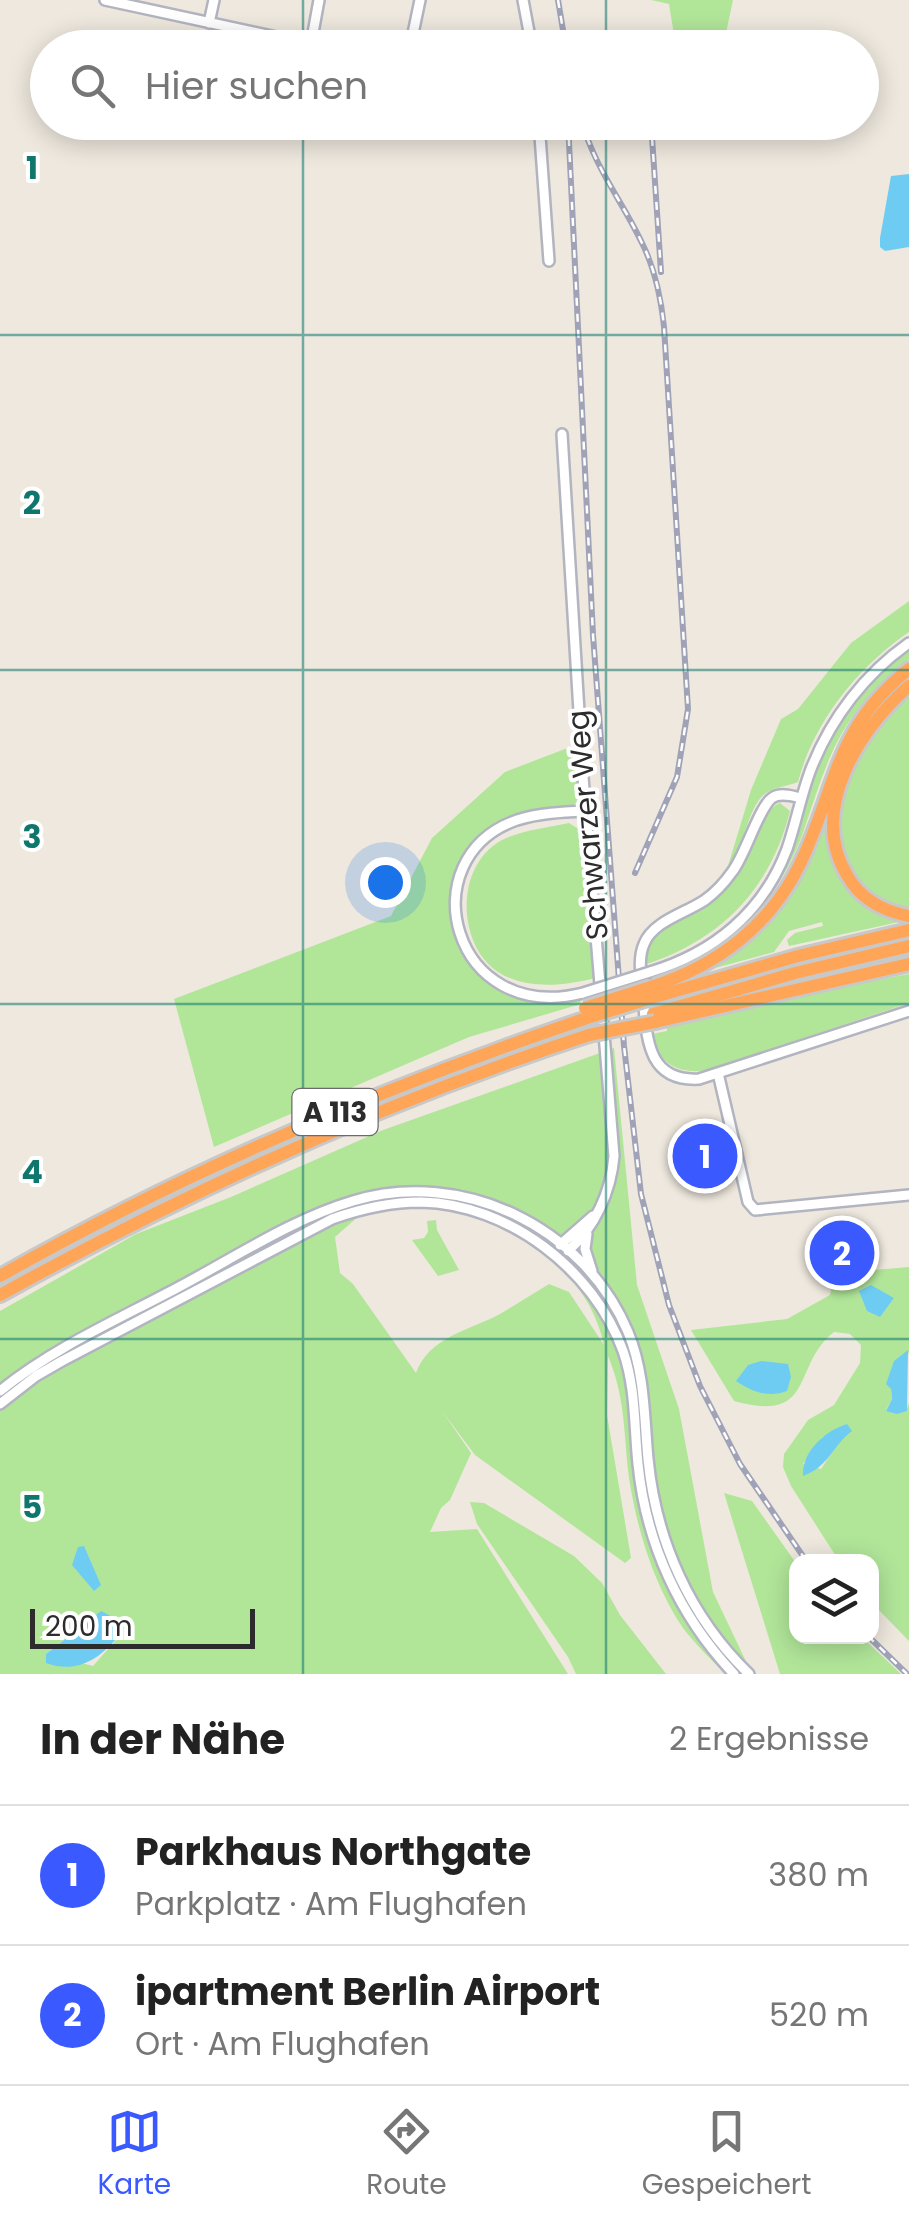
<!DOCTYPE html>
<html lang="de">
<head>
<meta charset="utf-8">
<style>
	body { margin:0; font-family:Poppins,sans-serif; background:#f2f2f2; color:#222 }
	.controls { position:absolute; right:30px; bottom:30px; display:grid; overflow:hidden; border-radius:20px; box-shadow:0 5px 25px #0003 }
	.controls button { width:90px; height:90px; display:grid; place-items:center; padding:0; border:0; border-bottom:2px solid #e0e0e0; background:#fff; color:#222; font:50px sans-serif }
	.scale { position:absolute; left:30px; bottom:25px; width:225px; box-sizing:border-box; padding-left:10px; border:5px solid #2c2c2c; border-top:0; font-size:28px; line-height:35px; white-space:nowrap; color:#2c2c2c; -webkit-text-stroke:8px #fff; paint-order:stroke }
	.you { position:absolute; left:385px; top:882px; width:35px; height:35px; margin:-25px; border:8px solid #fff; border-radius:50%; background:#1a73e8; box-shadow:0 0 0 15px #1a73e833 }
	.badge { display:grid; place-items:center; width:65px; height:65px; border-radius:50%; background:#3a59ff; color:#fff; font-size:32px; font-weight:700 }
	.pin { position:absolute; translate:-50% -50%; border:5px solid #fff; box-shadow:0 2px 10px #0006 }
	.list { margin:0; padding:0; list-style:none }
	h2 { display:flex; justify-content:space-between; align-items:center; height:130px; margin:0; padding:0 40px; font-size:42px }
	h2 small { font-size:32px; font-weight:400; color:#767676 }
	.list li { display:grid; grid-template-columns:65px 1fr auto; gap:30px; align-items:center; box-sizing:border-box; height:140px; padding:0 40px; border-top:2px solid #e0e0e0 }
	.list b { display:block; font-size:38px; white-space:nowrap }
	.list p { margin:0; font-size:32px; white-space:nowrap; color:#767676 }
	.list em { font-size:32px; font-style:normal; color:#767676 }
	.icon { flex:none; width:55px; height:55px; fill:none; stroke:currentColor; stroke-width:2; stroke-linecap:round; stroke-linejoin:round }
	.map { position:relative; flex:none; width:909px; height:1674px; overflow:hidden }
	.search { position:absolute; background:#fff; box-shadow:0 5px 25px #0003; left:30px; right:30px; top:30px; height:110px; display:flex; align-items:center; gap:25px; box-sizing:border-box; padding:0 35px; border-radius:55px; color:#767676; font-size:38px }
	.sheet { height:410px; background:#fff }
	nav { display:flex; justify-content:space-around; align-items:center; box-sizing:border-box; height:140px; border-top:2px solid #e0e0e0; background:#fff; font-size:28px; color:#767676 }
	nav a { display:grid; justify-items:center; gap:5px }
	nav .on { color:#3a59ff }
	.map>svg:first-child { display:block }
	.green { fill:#b1e699; fill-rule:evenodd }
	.water { fill:#6eccf3 }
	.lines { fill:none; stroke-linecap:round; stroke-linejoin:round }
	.minor-casing { stroke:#b2b4c0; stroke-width:14 }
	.highway-casing { stroke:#c8c8c8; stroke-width:18 }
	.minor { stroke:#fff; stroke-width:9 }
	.highway { stroke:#ffa558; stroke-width:12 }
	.rail-casing { stroke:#a0a3b7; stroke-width:6 }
	.rail { stroke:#fff; stroke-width:2.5; stroke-dasharray:8; stroke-linecap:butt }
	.minor-bridge-casing { stroke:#b2b4c0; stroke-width:14; stroke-linecap:butt }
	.highway-bridge-casing { stroke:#c8c8c8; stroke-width:18; stroke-linecap:butt }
	.minor-bridge { stroke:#fff; stroke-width:9 }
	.highway-bridge { stroke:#ffa558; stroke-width:12 }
	.grid { fill:none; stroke:#0f766e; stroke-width:2.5; stroke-opacity:0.55 }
	.labels { text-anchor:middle; stroke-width:8; stroke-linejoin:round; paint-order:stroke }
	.shield { fill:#fff; stroke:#6b6b6b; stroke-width:2.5 }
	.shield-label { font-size:28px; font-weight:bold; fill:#2c2c2c }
	.street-label { font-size:30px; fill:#2c2c2c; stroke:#fff }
	.grid-label { font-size:32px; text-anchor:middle; font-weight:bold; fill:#0f766e; stroke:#fff; stroke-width:8; stroke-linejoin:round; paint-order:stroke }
</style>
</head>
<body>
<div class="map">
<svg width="909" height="1674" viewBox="0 0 909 1674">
	<rect width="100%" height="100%" fill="#eee8de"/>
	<!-- green -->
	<path class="green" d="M651,0h82l-10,47h-47l-7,-43z
		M909,601v31c-51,35 -95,89 -111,150 -10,4 -23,5 -32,11 -18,12 -21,53 -38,73l23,-76 30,-71 17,-10 53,-66z
		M909,649v10c-26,21 -50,45 -67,74 -17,30 -26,62 -37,94 -24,71 -71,118 -139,147l58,-32 43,-45 24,-44 21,-72 23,-52 33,-45z
		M909,691v220c-33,-8 -55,-24 -65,-57 -3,-9 -8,-20 -7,-30 3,-51 37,-98 72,-133z
		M578,744l2,56c-15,14 -33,8 -51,12 -22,5 -44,19 -59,36 -9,11 -13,28 -16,43 -14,76 56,124 126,108l1,5 -112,33 -255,110 -40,-148 217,-83 41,-78 73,-66z
		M780,803l10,8c-19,77 -68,128 -143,153 -5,-34 51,-53 72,-74 10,-9 19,-17 26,-29 10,-18 15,-50 35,-58z
		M829,804c-6,42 4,81 43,105 8,5 21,9 27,13l-110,24 -2,-6 8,-7 28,-7 -1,-4 -33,9 -15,21 -66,18 47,-36z
		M569,823l8,5 8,13 10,137c-31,8 -69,12 -97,-6 -42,-28 -43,-107 4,-132 20,-10 45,-12 67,-17z
		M909,974v29l-201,67c-28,5 -51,-6 -56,-36l15,-3v-3l176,-42z
		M614,1048l23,237 42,124 34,183 39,82h-27c-14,-15 -30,-30 -42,-46 -28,-41 -45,-95 -53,-144 -7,-47 -3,-82 -22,-128l-1,59 24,143 -6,5 -150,-108 -33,-44 29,42 -21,47 -9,8 -11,24 47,-3 91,145h-568v-363l136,-77 95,-37 152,-67zM394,1208c18,1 37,0 55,3 71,12 139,61 155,134l-35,-53 -20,-8c-16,10 -32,20 -49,30 -30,16 -71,23 -84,59l-63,-89 -13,-11 -5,-36 26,-23zM91,1618l26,21 -24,27 -47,-12z
		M436,1220l1,10 22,40 -21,6 -26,-36 12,-2 4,-6 -1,-11z
		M909,1267v85l-18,37 1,10 -6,11 20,1 3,-8v238l-37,-38v-41l-33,-1 -48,-75 -8,-19 1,-13 24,-34 26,-15 26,-42 1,-18 -11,-11 -16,-2c-43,33 -17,92 -100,69l-43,-71 96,-11 43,-24 4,-18 5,-4zM851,1431l-10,8 -20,30 -18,-5 19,-27z
		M724,1493l28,8 44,62v73l66,1 39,37h-121z
		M470,1502l14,1 90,53 28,27 18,32 46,59h-90l-8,-17 -91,-133z"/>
	<!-- water -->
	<path class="water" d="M909,174v73l-24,4 -5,-4v-9l11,-62z
		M871,1285l23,13 -14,19 -13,-6 -8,-20z
		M908,1350l-1,61 -10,3 -11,-3 6,-12 -1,-10 -5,-5 8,-23z
		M761,1361l27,3 3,13 -4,14c-18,7 -35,1 -51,-10l12,-16z
		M847,1424l5,7c-21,16 -22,35 -49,45 -1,-25 22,-45 44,-52z
		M84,1546l17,39 -7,6 -22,-26 6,-18z
		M101,1611l8,4 8,23c-19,22 -41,36 -71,25v-9z"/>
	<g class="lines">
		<defs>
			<path id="minor" d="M105,0l222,48
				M523,0l9,48
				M209,23l5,-23
				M311,44l8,-44
				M410,48l10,-48
				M539,122l10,139
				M562,434l21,343 31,379c-3,36 -19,71 -46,95
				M801,798c-8,-2 -21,-6 -29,0 -13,9 -27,58 -40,74 -7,10 -16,20 -27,28 -19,13 -52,21 -61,44 -7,16 -2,36 -1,53 4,39 3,85 56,82l210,-68
				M650,972c63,-19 113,-59 137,-123 9,-26 14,-54 24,-80 20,-51 54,-95 98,-126
				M583,993c-131,33 -175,-135 -66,-173 22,-7 46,-8 69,-9
				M718,1073l30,129 7,8 154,-15
				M587,1234l-2,15 7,22
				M560,1245l33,-29
				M0,1391c53,-43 117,-71 177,-103 57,-30 115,-69 176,-87 110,-33 231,26 275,131 17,41 16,84 20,127 8,82 42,158 101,215
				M0,1404l36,-28 26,-15 270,-142c28,-10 59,-17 89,-17 88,2 173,68 202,149 13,37 11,75 15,113 8,79 41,152 96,210"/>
			<path id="highway" d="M909,686c-50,43 -101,124 -62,189 13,24 36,36 62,41
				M651,987c65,-21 120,-61 150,-125 37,-78 33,-133 108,-193
				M651,998l147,-42 111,-26
				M653,1014l142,-41 114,-27
				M655,1022l254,-58
				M0,1276c187,-106 384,-189 587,-258
				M0,1295c188,-104 384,-193 589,-260"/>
		</defs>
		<!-- minor casing -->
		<use href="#minor" class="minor-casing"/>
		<!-- highway casing -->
		<use href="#highway" class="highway-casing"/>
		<!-- minor -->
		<use href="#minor" class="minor"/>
		<!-- highway -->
		<use href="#highway" class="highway"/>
		<defs>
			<path id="rail" d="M558,0l8,48
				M568,122l25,513 31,411 17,148 28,111 31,81 40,78 67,98
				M582,122c13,46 40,79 60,121 13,26 19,55 22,84l24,382 -11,68 -42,96
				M651,122l10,150
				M868,1636l39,38"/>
		</defs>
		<!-- rail casing -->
		<use href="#rail" class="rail-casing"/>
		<!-- rail -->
		<use href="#rail" class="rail"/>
		<defs>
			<path id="minor-bridge" d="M583,993l67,-21"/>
			<path id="highway-bridge" d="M585,1008l66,-21
				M587,1018l64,-20
				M589,1035l66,-13"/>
		</defs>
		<!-- minor-bridge casing -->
		<use href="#minor-bridge" class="minor-bridge-casing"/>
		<!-- highway-bridge casing -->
		<use href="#highway-bridge" class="highway-bridge-casing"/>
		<!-- minor-bridge -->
		<use href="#minor-bridge" class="minor-bridge"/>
		<!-- highway-bridge -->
		<use href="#highway-bridge" class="highway-bridge"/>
	</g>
	<!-- grid -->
	<path class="grid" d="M303,0v48M606,0v48M303,122v1552M606,122v1552M0,335h909M0,670h909M0,1004h909M0,1339h909"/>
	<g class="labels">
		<!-- shield labels -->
		<rect class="shield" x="292.5" y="1089" width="85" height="46" rx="8"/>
		<g class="shield-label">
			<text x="335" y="1122">A 113</text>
		</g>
		<!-- street labels -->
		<g class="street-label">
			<text transform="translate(588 825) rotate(-95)" y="10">Schwarzer Weg</text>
		</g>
	</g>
	<g class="grid-label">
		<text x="32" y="179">1</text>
		<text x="32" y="514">2</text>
		<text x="32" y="848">3</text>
		<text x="32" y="1183">4</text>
		<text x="32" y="1518">5</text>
	</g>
</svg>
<div class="controls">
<button><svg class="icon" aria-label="layers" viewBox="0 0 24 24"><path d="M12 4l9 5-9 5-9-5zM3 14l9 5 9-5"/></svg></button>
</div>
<div class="scale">200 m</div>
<div class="you"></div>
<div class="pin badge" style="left:705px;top:1156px">1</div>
<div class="pin badge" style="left:842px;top:1253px">2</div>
<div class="search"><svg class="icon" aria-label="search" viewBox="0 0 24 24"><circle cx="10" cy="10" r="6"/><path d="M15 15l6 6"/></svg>Hier suchen</div>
</div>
<section class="sheet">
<h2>In der Nähe<small>2 Ergebnisse</small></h2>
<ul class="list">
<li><span class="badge">1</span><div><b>Parkhaus Northgate</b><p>Parkplatz · Am Flughafen</p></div><em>380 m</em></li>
<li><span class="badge">2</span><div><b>ipartment Berlin Airport</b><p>Ort · Am Flughafen</p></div><em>520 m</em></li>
</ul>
</section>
<nav>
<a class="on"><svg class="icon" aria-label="map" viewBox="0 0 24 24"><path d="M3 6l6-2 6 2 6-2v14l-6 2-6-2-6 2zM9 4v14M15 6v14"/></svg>Karte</a>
<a><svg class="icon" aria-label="directions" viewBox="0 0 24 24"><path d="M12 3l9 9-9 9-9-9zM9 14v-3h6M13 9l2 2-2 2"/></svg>Route</a>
<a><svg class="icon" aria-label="saved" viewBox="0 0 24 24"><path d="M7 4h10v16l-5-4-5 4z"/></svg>Gespeichert</a>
</nav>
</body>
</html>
